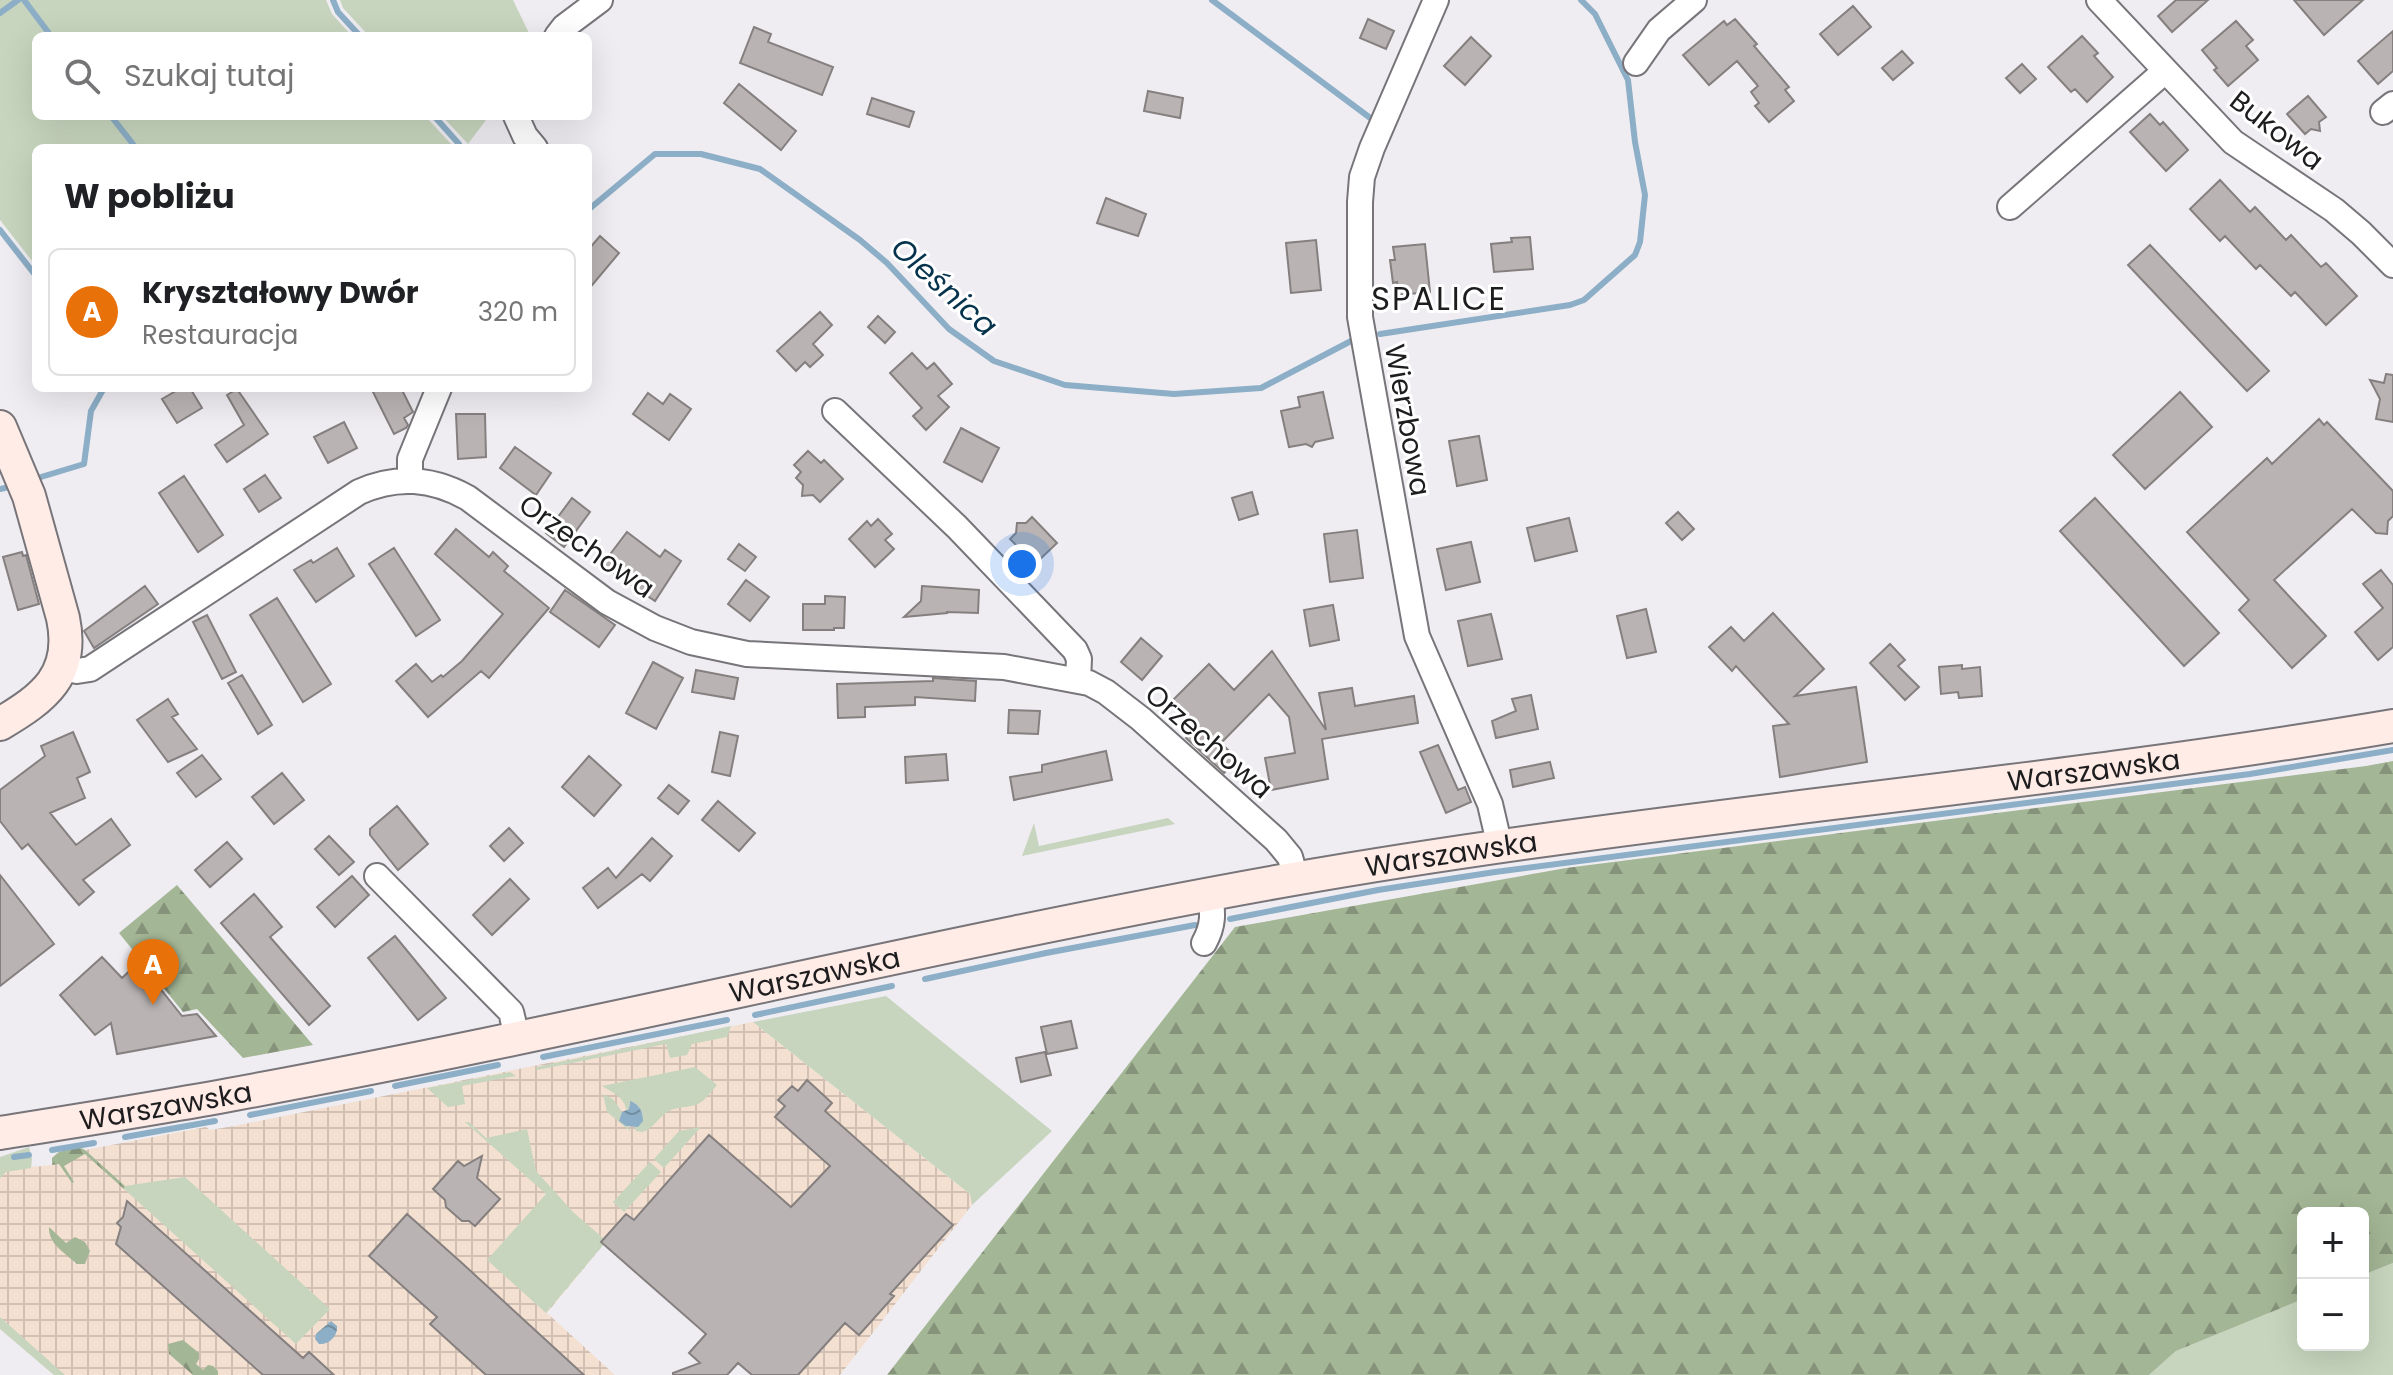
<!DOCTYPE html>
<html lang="pl">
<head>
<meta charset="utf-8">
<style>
	body { margin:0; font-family:Poppins,sans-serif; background:#f6f6f6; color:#202124 }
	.controls { position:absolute; right:24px; bottom:24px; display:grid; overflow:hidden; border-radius:12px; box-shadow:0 8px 32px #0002 }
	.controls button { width:72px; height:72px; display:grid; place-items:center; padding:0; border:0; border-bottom:2px solid #e0e0e0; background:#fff; color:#202124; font:40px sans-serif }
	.you { position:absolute; left:1022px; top:564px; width:28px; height:28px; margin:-20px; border:6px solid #fff; border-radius:50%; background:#1a73e8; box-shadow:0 0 0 12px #1a73e833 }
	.badge { display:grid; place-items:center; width:52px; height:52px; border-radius:50%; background:#ea580c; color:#fff; font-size:26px; font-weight:700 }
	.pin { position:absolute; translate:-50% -66px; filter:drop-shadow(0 2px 4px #0008) }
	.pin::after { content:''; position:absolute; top:42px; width:28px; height:24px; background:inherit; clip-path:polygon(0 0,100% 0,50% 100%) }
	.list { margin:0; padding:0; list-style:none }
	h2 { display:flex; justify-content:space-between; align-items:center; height:104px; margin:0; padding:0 32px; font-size:34px }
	h2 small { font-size:26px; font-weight:400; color:#757577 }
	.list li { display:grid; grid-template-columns:52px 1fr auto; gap:24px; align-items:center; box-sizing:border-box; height:128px; margin:0 16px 16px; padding:0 16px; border:2px solid #e0e0e0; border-radius:12px }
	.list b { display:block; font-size:30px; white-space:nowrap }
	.list p { margin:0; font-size:26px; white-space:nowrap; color:#757577 }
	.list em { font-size:26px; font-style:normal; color:#757577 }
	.icon { flex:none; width:44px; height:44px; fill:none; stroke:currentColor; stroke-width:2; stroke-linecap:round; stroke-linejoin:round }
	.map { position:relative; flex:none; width:2393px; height:1375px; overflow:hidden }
	.search { position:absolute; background:#fff; box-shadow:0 8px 32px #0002; left:32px; top:32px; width:560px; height:88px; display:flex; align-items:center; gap:20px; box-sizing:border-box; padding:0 28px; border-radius:12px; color:#757577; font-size:30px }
	.panel { position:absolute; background:#fff; box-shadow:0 8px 32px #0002; left:32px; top:144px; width:560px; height:248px; border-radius:12px }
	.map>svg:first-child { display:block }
	.industrial { fill:url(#industrial-grid) }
	.grass { fill:#c7d5be }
	.forest { fill:url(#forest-firs) }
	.water { fill:url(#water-waves) }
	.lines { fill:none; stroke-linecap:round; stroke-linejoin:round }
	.stream { stroke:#8caec6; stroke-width:6 }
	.building { fill:#b9b4b3; stroke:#85807f; stroke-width:2 }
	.street-casing { stroke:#777579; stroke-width:28 }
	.secondary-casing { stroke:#777579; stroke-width:36 }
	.street { stroke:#fff; stroke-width:24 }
	.secondary { stroke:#ffece6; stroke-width:32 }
	.labels { text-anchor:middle; stroke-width:6; stroke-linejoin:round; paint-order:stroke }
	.street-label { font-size:28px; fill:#1d1c1e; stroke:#fff }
	.water-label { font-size:30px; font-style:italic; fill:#05334c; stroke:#fff }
	.quarter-label { font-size:32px; letter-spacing:2px; fill:#1d1c1e; stroke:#fff }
</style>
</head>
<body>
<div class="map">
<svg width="2393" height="1375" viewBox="0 0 2393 1375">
	<defs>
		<pattern id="industrial-grid" width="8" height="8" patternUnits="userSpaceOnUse" patternTransform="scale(2)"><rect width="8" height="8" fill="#f4e0d1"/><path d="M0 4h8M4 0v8" fill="none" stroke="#d1c0b3"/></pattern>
		<pattern id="forest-firs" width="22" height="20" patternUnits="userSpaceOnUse" patternTransform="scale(2)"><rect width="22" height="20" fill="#a3b695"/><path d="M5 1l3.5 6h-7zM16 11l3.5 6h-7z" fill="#849379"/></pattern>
		<pattern id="water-waves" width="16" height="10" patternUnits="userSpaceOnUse" patternTransform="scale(2)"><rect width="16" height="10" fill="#8caec6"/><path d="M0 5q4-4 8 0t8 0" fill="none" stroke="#728da0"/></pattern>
	</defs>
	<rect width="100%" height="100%" fill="#efedf2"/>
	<!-- industrial -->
	<path class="industrial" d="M753,1022l217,172 2,11 -132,170h-88l-148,-131 -57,69 68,62h-561l-54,-46v-166l21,-4 10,8 21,-2v-7l7,-6 20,-5 6,3 121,-23 4,3 24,-4z"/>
	<!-- grass -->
	<path class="grass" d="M0,0h326l6,14 20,22h-316v80h389l27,29 -3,3h-413v118l-36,-46z
		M340,0h173l16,33 -2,3h-158l-26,-28z
		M442,116h47l-21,28z
		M1168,818l7,6 -153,32 12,-33 5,23z
		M886,996l166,135 -80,74 -2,-11 -217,-172z
		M731,1026l-4,11 -35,7 -5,11 -17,3 -4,-14 -129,26 -1,-3z
		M695,1067l22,18c-5,5 -12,16 -19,19 -9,4 -21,2 -31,8 -10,7 -12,15 -24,20l-7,-1 -2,-6 9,-9 -4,-9 -6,-5 -4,1v6h-3c-2,-12 -14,-17 -24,-23z
		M510,1072l6,4 -54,10 3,18 -17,3 -21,-19z
		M603,1094l10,5 9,13 -3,9 9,6 3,5 -24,-20z
		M465,1122h4l17,16 41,-9 9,42 37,41 31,27 -3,3 3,2 -58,69 -59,-53 59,-66z
		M701,1127l-37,41 -10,-9 25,-28z
		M29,1147l3,12 -1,9 -25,4 -6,6v-21z
		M650,1162l11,10 -37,40 -11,-10z
		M185,1177l145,132 -34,35 -172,-155 1,-3z
		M2393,1263v112h-244l27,-24 127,-52v46h60v-70z
		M0,1317l65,58h-11l-54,-46z"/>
	<!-- forest -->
	<path class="forest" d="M2393,761v502l-30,12v-62h-60v86l-127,52 -27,24h-1262l348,-448 331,-59 800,-102z
		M177,885l136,160 -70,13 -46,-49 -14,3 -64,-79z
		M79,1147l6,3 40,36 -1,3 -39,-35 -21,12 10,16 -2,1 -13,-19 -7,1v-7l7,-6z
		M49,1227l17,16 9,-6 10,5 5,9 -5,13h-8c-11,-10 -29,-20 -28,-37z
		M183,1340l16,13v6l-3,5 7,6 5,-5 5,1 5,5v4h-25l-24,-21 -1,-10z"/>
	<!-- water -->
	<path class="water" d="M630,1101c9,3 13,10 13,20l-5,6 -12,-1 -7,-5 3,-9 7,-3z
		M331,1321l6,5c1,10 -8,19 -18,18l-4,-5 1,-5z"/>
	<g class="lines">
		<!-- stream -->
		<path class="stream" d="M24,0l27,36
			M333,0l5,12 22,24
			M1212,0l161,120
			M0,13l18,-13
			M111,116l25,32
			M434,116l25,28 -3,4
			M588,210l67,-56h46l59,15 100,71 27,23 62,66 45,32 71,24 109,9 87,-6 90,-47
			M0,230l36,46
			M1380,334l190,-29 14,-5 51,-45 5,-13 5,-47 -10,-53 -7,-62 -33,-66 -14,-14
			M41,477l43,-13 7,-53 13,-23
			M0,489l5,-1
			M1230,919l148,-29 117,-18 755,-98 143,-24
			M925,979l121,-26 149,-28
			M755,1015l137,-29
			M543,1057l184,-37
			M395,1086l103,-21
			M250,1115l121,-24
			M125,1137l90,-16
			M52,1150l42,-7
			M14,1157l15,-2"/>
	</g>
	<!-- building -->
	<path class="building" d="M2176,0h32l-36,32 -14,-16z
		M2294,0h69l-39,35z
		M1853,6l18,21 -33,28 -18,-21z
		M1368,19l26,12 -8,18 -26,-11z
		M1735,19l22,25 -3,2 35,41 -4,3 9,11 -25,21 -14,-16 4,-3 -8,-11 7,-6 -21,-25 -28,24 -26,-30 41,-34 3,4z
		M2236,21l17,19 -7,6 12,14 -30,26 -14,-16 3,-2 -15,-18z
		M754,27l17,7 -3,8 65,25 -11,28 -82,-32z
		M2393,31v40l-15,13 -20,-23z
		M2082,36l16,17 -4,3 19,21 -26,25 -12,-13 -4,3 -23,-25z
		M1471,37l20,19 -26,29 -21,-19z
		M1902,51l11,12 -20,17 -11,-12z
		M2022,64l14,15 -16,14 -14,-15z
		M739,84l57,47 -15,19 -57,-47z
		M1148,91l35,7 -3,20 -36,-7z
		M2308,96l18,21 -7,5 1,9 -9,-2 -6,5 -18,-20z
		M872,98l42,14 -5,15 -42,-13z
		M2150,114l10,11 3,-3 25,28 -22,21 -36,-39z
		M2220,180l30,32 5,-5 31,33 5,-5 30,32 5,-4 31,33 -31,29 -31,-33 -4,4 -31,-31 -4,4 -31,-33 -5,5 -30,-32z
		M1106,198l40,16 -8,22 -41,-13z
		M600,236l19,17 -31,37v-40z
		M1530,237l3,32 -39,3 -3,-28 21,-2 -1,-4z
		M1316,240l5,50 -30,3 -5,-50z
		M1425,244l5,48 -32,3 -1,-13 -4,1 -3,-23h5l-2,-13z
		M2150,245l119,126 -22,20 -119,-126z
		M820,312l12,13 -19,19 10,11 -13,12 -5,-5 -9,9 -19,-20z
		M878,316l17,16 -10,11 -17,-16z
		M912,353l15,16 7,-6 18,21 -14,12 11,11 -23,23 -13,-14 9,-8 -32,-35z
		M2386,374l7,1v47l-17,-3 4,-20 -10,-19 14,3z
		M181,388h9l12,20 -25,15 -15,-24z
		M371,388h30l12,24 -9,6 4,7 -2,3 -12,6z
		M237,389l31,45 -41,28 -12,-17 29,-20 -17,-30z
		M1323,392l10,46 -18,4 -3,5 -6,-3 -17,3 -8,-36 19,-4 -2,-10z
		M2180,392l32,35 -67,62 -32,-34z
		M648,393l15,11 7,-10 21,15 -22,31 -36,-26z
		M456,414h29l1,43 -28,2z
		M2319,419l5,6 3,-3 66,69v25l-5,5 -1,13 -11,-1 -24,-24 -78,71 52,56 -34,32 -53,-58 10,-10 -62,-68 80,-74 5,6z
		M344,422l13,26 -29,15 -14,-26z
		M961,428l38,20 -17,34 -38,-20z
		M1479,436l8,44 -30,6 -8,-45z
		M515,447l36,26 -15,22 -36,-27z
		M808,451l13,12 3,-3 19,19 -23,23 -7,-7 -11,1 1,-11 -7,-7 5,-6 -7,-7z
		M265,475l16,23 -22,14 -15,-23z
		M184,476l39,59 -25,17 -39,-59z
		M1252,492l6,22 -19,6 -7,-22z
		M572,498l18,14 -26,35 -18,-14z
		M2095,498l124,135 -35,33 -124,-135z
		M1678,512l16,17 -12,11 -16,-17z
		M1032,517l25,26 -22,21 -25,-25 6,-6 1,-10h9z
		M1569,518l8,33 -42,10 -8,-33z
		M878,519l14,15 -7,6 9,9 -19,18 -26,-28 18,-18 4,5z
		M456,529l33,28 4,-5 15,14 -4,5 45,37 -60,70 -8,-7 -53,46 -32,-36 20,-17 16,18 9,-7 2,2 19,-16 41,-47 -68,-60z
		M1357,530l6,48 -33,4 -6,-48z
		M627,532l33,25 5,-7 16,11 -26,40 -53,-36z
		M1471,542l9,40 -34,8 -9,-41z
		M739,544l17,13 -11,14 -17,-12z
		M337,548l17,28 -38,26 -22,-32 17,-10 2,3z
		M394,548l46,72 -24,16 -47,-72z
		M22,552l1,4 3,-1 13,49 -21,6 -15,-53z
		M2381,570l12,15v62l-15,13 -23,-28 28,-24 -20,-24z
		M746,580l23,17 -19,24 -22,-17z
		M145,586l13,18 -64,44 -10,-17z
		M922,586l57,4 -1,23 -31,-1v1l-43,4 17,-16z
		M565,590l50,35 -16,22 -49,-35z
		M825,596l20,1 -1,31h-10v2h-31v-26h22z
		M277,598l54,86 -28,18 -53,-87z
		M1333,605l6,35 -29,6 -6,-36z
		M1646,609l10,43 -29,6 -10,-42z
		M1773,613l51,56 -29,27 61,-9 11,75 -87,15 -7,-51 16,-2 -53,-58 -4,5 -23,-24 22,-20 13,14z
		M1491,614l11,45 -34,7 -10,-45z
		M207,615l29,57 -14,7 -29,-57z
		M1141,638l21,18 -20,24 -21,-18z
		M1890,644l15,16 -7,6 21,21 -14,13 -35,-37z
		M1272,651l54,79 -7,-37 33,-5 3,18 59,-10 4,27 -96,16 6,40 -57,11 -6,-32 30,-5 -6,-36 -20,-23 -48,49 16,16 -13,14 -38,-35 11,-11 -26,-25 38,-38 25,26z
		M653,662l30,16 -27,51 -30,-16z
		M1962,665v4l18,-2 2,29 -23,2 -1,-6 -17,2 -2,-27z
		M696,670l42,8 -4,21 -42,-7z
		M242,675l30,50 -14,9 -30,-51z
		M933,678l43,3 -1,20 -60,-4v8l-50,2v10l-27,1 -1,-34 96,-3z
		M1531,695l7,34 -42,9 -4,-17 24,-10 -4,-12z
		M168,699l10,15 -6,3 25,32 -29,13 -31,-42z
		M1009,710l31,1 -2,23 -30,-1z
		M73,732l17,40 -13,6 8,20 -35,15 26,32 35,-26 19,26 -47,35 11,12 -15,13 -51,-61 -6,5 -22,-28v-31l45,-34 -4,-10z
		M720,732l18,4 -8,40 -18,-4z
		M1438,745l20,45 7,-3 6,15 -25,11 -26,-61z
		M1106,751l6,29 -98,20 -4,-23 32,-5v-7z
		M946,754l2,26 -42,3 -1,-26z
		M202,755l19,24 -25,18 -19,-24z
		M589,756l32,29 -27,31 -32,-29z
		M1550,762l4,16 -41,9 -3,-17z
		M282,773l22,27 -30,24 -22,-27z
		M669,785l20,16 -11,13 -20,-16z
		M718,801l37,32 -16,18 -37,-31z
		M397,806l31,38 -30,26 -28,-35v-6z
		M509,828l14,15 -19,18 -14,-15z
		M329,836l25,26 -15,13 -24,-26z
		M652,838l20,18 -22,25 -8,-7 -44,34 -15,-20 25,-20 8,10z
		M227,842l15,17 -32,28 -15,-17z
		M0,875l54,69 -54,42z
		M352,876l17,19 -34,32 -18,-20z
		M510,879l19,20 -37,36 -19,-20z
		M254,894l28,33 -12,10 60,69 -21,19 -88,-102z
		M395,936l51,62 -28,22 -50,-62z
		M102,957l20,21 17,-16 43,54 15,-2 19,22 -99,18 -6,-31 -16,12 -35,-40z
		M1071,1021l6,27 -30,6 -6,-27z
		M1045,1052l6,23 -30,7 -5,-24z
		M807,1080l25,23 -7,8 128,114 -63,69 4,2 -35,39 -14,-12 -47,52h-46l-14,-12 -11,12h-54v-2l27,-10 -11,-10 17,-19 -105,-92 25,-28 8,6 75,-85 82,72 39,-41 -55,-49 10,-11 -7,-6 14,-14 6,5z
		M482,1156l-5,22 23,21 -25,27 -6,-5h-7l-16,-14 -1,-7 -12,-11 25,-28 6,5z
		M127,1201l176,157 6,-6 25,23h-71l-147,-131 5,-17 -4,-4 6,-6z
		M407,1214l56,50 121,111h-98l-56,-51 7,-7 -68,-61z"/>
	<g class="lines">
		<defs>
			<path id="street" d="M1436,0l-64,148 -10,29 -2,25v115l57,319 73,168 10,43
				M2099,0l134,142 101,68 27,23 32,32
				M557,36l7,-9 36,-27
				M1636,63l23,-33 35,-30
				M2383,112l10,-8
				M516,116l9,20 10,12
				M2010,207l155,-136
				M835,411l122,116 118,123 4,9 -1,21
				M410,479v-20l29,-71
				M61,668l16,3 13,-2 269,-177c38,-17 73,-14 109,6l139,104 48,26 36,14 56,12 257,13 85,16 17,9 35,27 135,121 14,17 6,22
				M377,876l134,136 6,25
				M1204,943c10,-18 9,-30 6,-49"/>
			<g id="secondary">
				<path d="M0,427l29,69 34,122c12,57 -19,80 -63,106"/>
				<path id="s1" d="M0,1133c76,-12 153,-24 229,-38 356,-65 708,-153 1064,-216 365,-64 735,-91 1100,-153"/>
			</g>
		</defs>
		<!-- street casing -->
		<use href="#street" class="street-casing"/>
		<!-- secondary casing -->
		<use href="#secondary" class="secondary-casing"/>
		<!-- street -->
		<use href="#street" class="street"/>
		<!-- secondary -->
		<use href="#secondary" class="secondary"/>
	</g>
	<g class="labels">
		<!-- street labels -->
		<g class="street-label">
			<text transform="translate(2277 130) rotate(38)" y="10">Bukowa</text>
			<text transform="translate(1408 420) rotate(80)" y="10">Wierzbowa</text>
			<text transform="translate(587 546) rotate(35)" y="10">Orzechowa</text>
			<text transform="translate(1209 741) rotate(41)" y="10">Orzechowa</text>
			<text dy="10" stroke="none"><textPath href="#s1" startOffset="2126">Warszawska</textPath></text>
			<text dy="10" stroke="none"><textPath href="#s1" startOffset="1478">Warszawska</textPath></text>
			<text dy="10" stroke="none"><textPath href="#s1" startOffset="830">Warszawska</textPath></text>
			<text dy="10" stroke="none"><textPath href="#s1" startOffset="168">Warszawska</textPath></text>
		</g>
		<!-- water labels -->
		<g class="water-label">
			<text transform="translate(944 287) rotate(42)" y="10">Oleśnica</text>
		</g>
		<!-- quarter labels -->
		<g class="quarter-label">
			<text x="1439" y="310">SPALICE</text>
		</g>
	</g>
</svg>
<div class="controls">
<button>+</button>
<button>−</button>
</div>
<div class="you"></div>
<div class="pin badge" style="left:153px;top:1005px;background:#e8710a">A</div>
<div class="search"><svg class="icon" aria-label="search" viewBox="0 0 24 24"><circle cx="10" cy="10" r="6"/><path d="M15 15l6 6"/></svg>Szukaj tutaj</div>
<section class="panel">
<h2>W pobliżu<small></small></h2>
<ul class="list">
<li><span class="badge" style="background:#e8710a">A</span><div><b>Kryształowy Dwór</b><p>Restauracja</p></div><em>320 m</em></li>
</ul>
</section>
</div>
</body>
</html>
